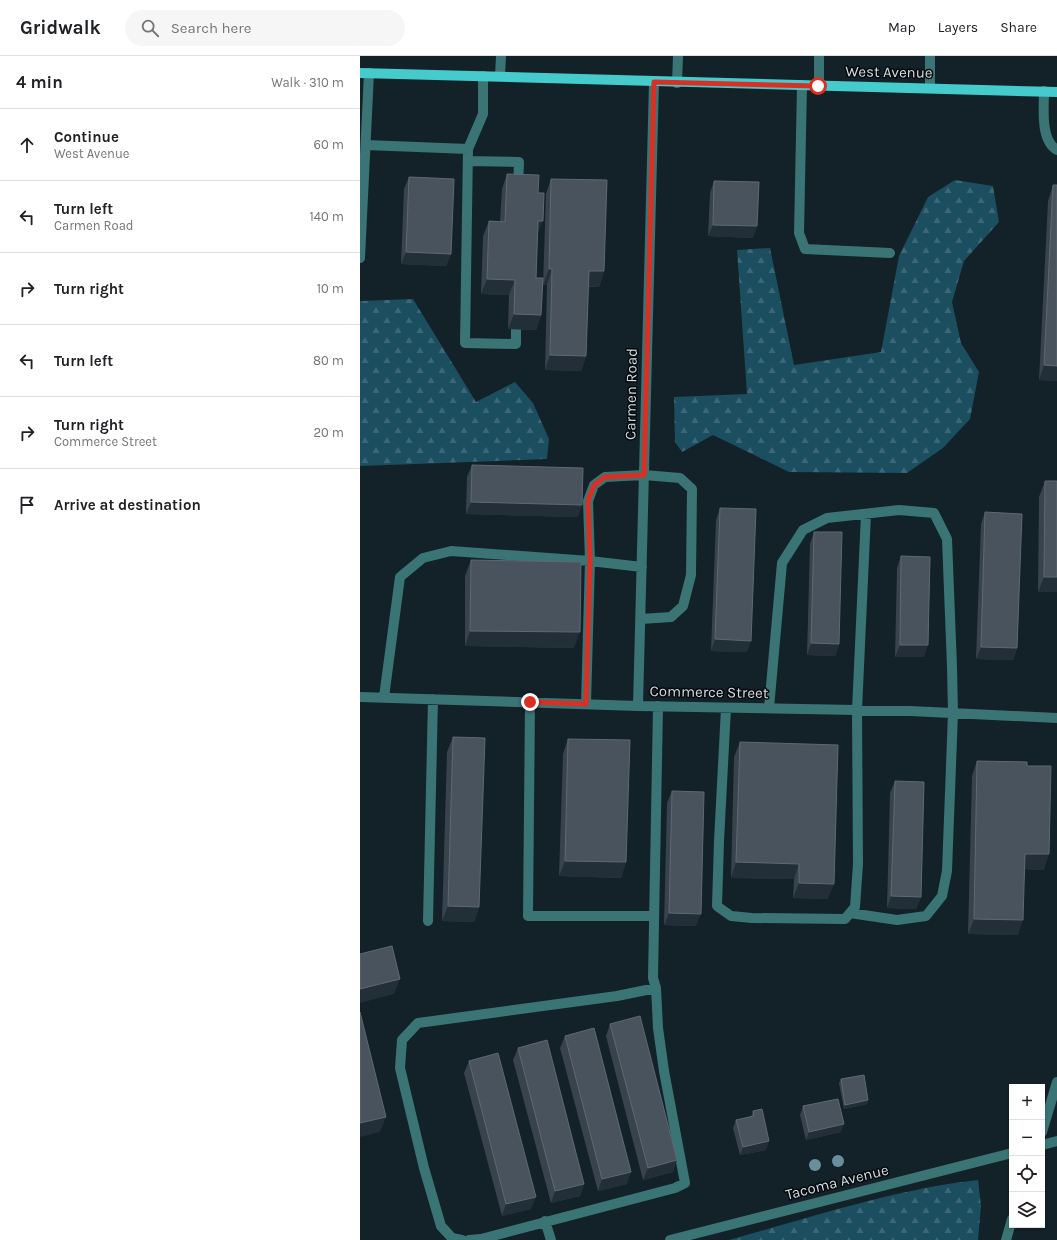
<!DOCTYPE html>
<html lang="en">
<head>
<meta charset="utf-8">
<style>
	body { margin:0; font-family:Karla,sans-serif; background:#f6f6f6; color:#202124 }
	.controls { position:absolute; right:12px; bottom:12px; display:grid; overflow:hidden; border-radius:0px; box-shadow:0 1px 3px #0004 }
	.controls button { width:36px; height:36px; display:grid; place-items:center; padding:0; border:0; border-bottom:1px solid #e0e0e0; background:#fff; color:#202124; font:20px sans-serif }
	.stop { position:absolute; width:12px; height:12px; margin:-9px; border:3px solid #d93025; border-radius:50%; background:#fff }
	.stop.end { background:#d93025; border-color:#fff; box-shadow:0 1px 4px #0008 }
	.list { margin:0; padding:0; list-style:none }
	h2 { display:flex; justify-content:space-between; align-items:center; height:52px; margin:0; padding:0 16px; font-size:17px }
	h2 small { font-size:13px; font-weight:400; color:#757577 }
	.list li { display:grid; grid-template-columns:26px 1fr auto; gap:12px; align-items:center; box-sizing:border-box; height:72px; padding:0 16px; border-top:1px solid #e0e0e0 }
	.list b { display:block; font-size:15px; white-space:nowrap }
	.list p { margin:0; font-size:13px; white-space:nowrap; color:#757577 }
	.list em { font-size:13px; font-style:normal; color:#757577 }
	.icon { flex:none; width:22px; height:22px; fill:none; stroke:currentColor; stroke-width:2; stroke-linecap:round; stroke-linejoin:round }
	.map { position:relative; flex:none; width:697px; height:1184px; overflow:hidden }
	header { display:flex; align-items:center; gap:24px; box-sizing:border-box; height:56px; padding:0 20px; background:#fff; border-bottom:1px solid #e0e0e0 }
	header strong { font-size:19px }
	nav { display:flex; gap:22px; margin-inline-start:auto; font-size:14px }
	.search { width:280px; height:36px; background:#f6f6f6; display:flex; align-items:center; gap:10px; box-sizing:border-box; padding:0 14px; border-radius:22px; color:#757577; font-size:15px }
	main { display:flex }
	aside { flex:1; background:#fff }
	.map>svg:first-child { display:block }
	.forest { fill:url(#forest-firs) }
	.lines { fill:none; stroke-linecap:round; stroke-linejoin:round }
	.minor { stroke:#3b7474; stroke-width:10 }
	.major { stroke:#45cbcc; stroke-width:10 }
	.tree { fill:#698e9d }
	.wall { fill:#39434e }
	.shaded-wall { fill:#222f38 }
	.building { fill:#49535e; stroke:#5f6973 }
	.route { stroke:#d93025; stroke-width:5 }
	.labels { text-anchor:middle; stroke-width:3; stroke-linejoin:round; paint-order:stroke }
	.street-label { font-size:15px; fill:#d4dee2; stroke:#050a0d }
</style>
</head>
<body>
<header>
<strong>Gridwalk</strong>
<div class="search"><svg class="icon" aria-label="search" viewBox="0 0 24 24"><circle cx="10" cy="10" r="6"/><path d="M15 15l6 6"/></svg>Search here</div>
<nav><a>Map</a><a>Layers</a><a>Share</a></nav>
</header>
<main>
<aside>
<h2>4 min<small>Walk · 310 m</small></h2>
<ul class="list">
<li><svg class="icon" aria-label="ahead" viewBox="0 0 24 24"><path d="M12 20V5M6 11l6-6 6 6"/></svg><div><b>Continue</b><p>West Avenue</p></div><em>60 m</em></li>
<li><svg class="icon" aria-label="left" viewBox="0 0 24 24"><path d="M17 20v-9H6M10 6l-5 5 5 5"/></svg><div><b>Turn left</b><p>Carmen Road</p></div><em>140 m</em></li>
<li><svg class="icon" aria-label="right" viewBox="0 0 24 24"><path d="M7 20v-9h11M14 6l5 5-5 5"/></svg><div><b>Turn right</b></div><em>10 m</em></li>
<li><svg class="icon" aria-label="left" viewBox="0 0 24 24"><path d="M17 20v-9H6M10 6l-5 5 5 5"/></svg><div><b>Turn left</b></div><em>80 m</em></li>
<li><svg class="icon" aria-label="right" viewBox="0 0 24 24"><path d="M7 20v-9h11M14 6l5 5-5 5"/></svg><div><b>Turn right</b><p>Commerce Street</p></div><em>20 m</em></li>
<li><svg class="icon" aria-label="arrive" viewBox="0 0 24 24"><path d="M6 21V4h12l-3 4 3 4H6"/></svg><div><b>Arrive at destination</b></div></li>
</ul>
</aside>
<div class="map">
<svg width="697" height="1184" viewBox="0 0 697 1184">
	<defs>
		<pattern id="forest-firs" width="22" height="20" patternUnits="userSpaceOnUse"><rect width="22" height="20" fill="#1b4e5f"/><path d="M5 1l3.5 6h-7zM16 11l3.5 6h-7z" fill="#3b6776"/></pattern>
	</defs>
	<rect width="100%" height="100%" fill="#122228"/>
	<!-- forest -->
	<path class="forest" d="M595,124l38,6 6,36 -35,39 -12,41 9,41 18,29 -9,47 -27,29 -36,25 -118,-1 -76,-37 -31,17 -7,-10 -1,-45 73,-3 -10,-144 33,-2 24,117 87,-13 18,-96 29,-59z
		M53,243l63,103 39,-20 18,21 16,36 -2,20 -187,7v-165z
		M618,1124l3,26 -3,34h-249c80,-22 166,-51 249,-60z"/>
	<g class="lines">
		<!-- minor -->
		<path class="minor" d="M123,20v38l-15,35 -3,194 51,1v-15
			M140,20l1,-20
			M317,27l1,-27
			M442,29l-3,148 6,16 85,4
			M459,30v-30
			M570,32v-32
			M684,35c0,17 -4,49 13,59
			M6,89l102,4
			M108,105l51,1 -1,25
			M0,202l9,-185
			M281,563l30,-2 12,-11 8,-31 1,-86 -12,-11 -36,-3 -39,2 -11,8 -6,16 2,60 52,6
			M0,641l278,9 272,5 147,7
			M24,641l16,-120 23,-19 28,-7 139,10 -4,143
			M170,646l-2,214h126
			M278,650l16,-624
			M366,652l-7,133 -2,65 14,10 21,2 93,1 10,-12 3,-43 -1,-154 9,-196
			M409,652l13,-145 21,-33 24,-12 72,-8 35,3 13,26 5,128 1,46 -6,158 -5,25 -16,20 -29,4 -47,-7
			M68,865l5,-222
			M682,1076l15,-50
			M682,1089l15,-4
			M185,1165l6,19
			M102,1184l-10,-2 -11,-12 -17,-58 -24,-100 2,-28 16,-17 199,-27 39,-8
			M109,1184l12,-1 194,-51 10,-5 -21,-112 -6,-43 -2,-40 -3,-10 5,-272
			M310,1184l342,-87
			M646,1184l6,-21"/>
		<!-- major -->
		<path class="major" d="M0,17l697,19"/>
	</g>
	<!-- trees -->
	<g class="tree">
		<circle cx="478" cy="1105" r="6"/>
		<circle cx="455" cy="1109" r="6"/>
	</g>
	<!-- wall -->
	<path class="wall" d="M147,118l31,19v42l-2,43 5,37 -5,15 -28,-1 1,-34 -28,-1 2,-58 6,-15 11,1 2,-33z
		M49,121l42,77 -5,12 -45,-2 3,-75z
		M191,123l53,92 -5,16h-11l-2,69 -5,15 -36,-1 2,-85h-4l3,-91z
		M354,125l39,57 -45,-2 2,-43z
		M693,129l4,196 -18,-1 9,-179z
		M112,409l106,52 -112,-3 1,-37z
		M685,425h12v111h-19l1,-95z
		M360,452l27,144 -36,-1 5,-131z
		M625,456l32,136 -4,12 -37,-1 5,-135z
		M454,476l25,112 -4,12 -28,-1 3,-111z
		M541,500l23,101h-29l2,-89z
		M111,504l103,88 -109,-2v-70z
		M93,681l26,170 -5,15 -32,-1 5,-169z
		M208,683l58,123 -5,16 -62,-2 4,-122z
		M380,686l88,157 -35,-1 1,-19 -63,-1 3,-121z
		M617,705l50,5 17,104 -19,-1 -7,66 -50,-1 4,-158z
		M535,725l26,116 -5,12 -29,-1 3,-115z
		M312,735l24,135 -32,-1 3,-122z
		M250,968l63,148 -30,8 -37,-144z
		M205,980l62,148 -29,7 -38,-143z
		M158,992l66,136 -4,12 -29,7 -38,-143z
		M109,1005l62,148 -29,7 -38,-143z
		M481,1023l27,21 -1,4 -23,5 -5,-26z
		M443,1050l38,26 -35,8 -6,-25z
		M393,1055l13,39 -26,5 -7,-27 3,-8 15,-3z"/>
	<!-- shaded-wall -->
	<path class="shaded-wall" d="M178,165h5l-6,15z
		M353,169l44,1 -4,12 -45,-2z
		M46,196l45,2 -5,12 -45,-2z
		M189,213h3l-5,16h-4z
		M229,215h15l-5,16 -16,-1z
		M127,223l28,1 -6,15 -28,-1z
		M154,258l27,1 -5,15 -28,-1z
		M190,299l36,1 -5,15 -36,-1z
		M684,309l13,1v15l-18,-1z
		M111,446l111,3 -4,12 -112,-3z
		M684,521h13v15h-19z
		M110,575l110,1 -6,16 -109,-2z
		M355,583l36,2 -4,11 -36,-1z
		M451,587l28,1 -4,12 -28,-1z
		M540,589h28l-4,12h-29z
		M621,591l36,1 -4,12 -37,-1z
		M665,798h24l-5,16 -25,-1z
		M205,805l61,1 -5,16 -62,-2z
		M376,806l63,2 -5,15 -63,-1z
		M439,827l35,1 -6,15 -35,-1z
		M531,840l30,1 -5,12 -29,-1z
		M88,850l31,1 -5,15 -32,-1z
		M309,857l32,1 -5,12 -32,-1z
		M614,863l49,1 -5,15 -50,-1z
		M40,923l-6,15 -34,9v-14z
		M508,1044l-1,4 -23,5 1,-4z
		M26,1061l-6,15 -20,5v-14z
		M484,1068l-3,8 -35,8 3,-8z
		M409,1085l-3,9 -26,5 3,-8z
		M317,1104l-4,12 -30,8 5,-12z
		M271,1116l-4,12 -29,7 4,-12z
		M224,1128l-4,12 -29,7 4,-12z
		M176,1141l-5,12 -29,7 4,-12z"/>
	<!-- building -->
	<path class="building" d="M147,118l32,1 -1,18h6l-1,28h-5l-2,57h7l-2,37 -27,-1 1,-34 -28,-1 2,-58 16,1z
		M49,121l45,2 -3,75 -45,-2z
		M191,123l56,1 -3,91h-15l-3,85 -36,-1 2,-86h-3z
		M354,125l45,1 -2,44 -44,-1z
		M693,129h4v181l-13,-1z
		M112,409l111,3 -1,37 -111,-3z
		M685,425h12v96h-13z
		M360,452l36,1 -5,132 -36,-2z
		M625,456l37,2 -5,134 -36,-1z
		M454,476h28l-3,112 -28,-1z
		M541,500l29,1 -2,88h-28z
		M111,504l110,2 -1,70 -110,-1z
		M93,681l32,1 -6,169 -31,-1z
		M208,683l62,1 -4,122 -61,-1z
		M380,686l98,3 -4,139 -35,-1v-19l-63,-2z
		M617,705l50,1v4h24l-2,88h-24l-2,66 -49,-1z
		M535,725l29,1 -3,115 -30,-1z
		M312,735l32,1 -3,122 -32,-1z
		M32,890l8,33 -40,10v-35z
		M0,956l26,105 -26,6z
		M280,960l37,144 -29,8 -38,-144z
		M234,972l37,144 -29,7 -37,-143z
		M187,984l37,144 -29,7 -37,-143z
		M138,997l38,144 -30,7 -37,-143z
		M504,1019l4,25 -23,5 -4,-26z
		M478,1043l6,25 -35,8 -6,-26z
		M402,1053l7,32 -26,6 -7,-27 18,-4 -1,-5z"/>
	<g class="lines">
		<!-- route -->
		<path class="route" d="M170,646l56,2 4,-144 -2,-59 6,-16 11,-8 39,-2 10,-393 164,4"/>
	</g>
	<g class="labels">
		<!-- street labels -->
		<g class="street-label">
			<text transform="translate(529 16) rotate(1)" y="5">West Avenue</text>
			<text transform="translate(271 338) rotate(-89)" y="5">Carmen Road</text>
			<text transform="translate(349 636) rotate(1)" y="5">Commerce Street</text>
			<text transform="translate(477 1126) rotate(-14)" y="5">Tacoma Avenue</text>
		</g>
	</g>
</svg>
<div class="controls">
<button>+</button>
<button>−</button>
<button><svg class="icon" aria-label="locate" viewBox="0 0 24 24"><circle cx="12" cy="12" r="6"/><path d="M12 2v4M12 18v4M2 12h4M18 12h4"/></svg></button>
<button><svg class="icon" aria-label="layers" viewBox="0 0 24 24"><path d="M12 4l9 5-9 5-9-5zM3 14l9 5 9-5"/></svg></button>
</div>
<div class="stop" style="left:458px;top:30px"></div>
<div class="stop end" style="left:170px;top:646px"></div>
</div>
</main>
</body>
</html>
